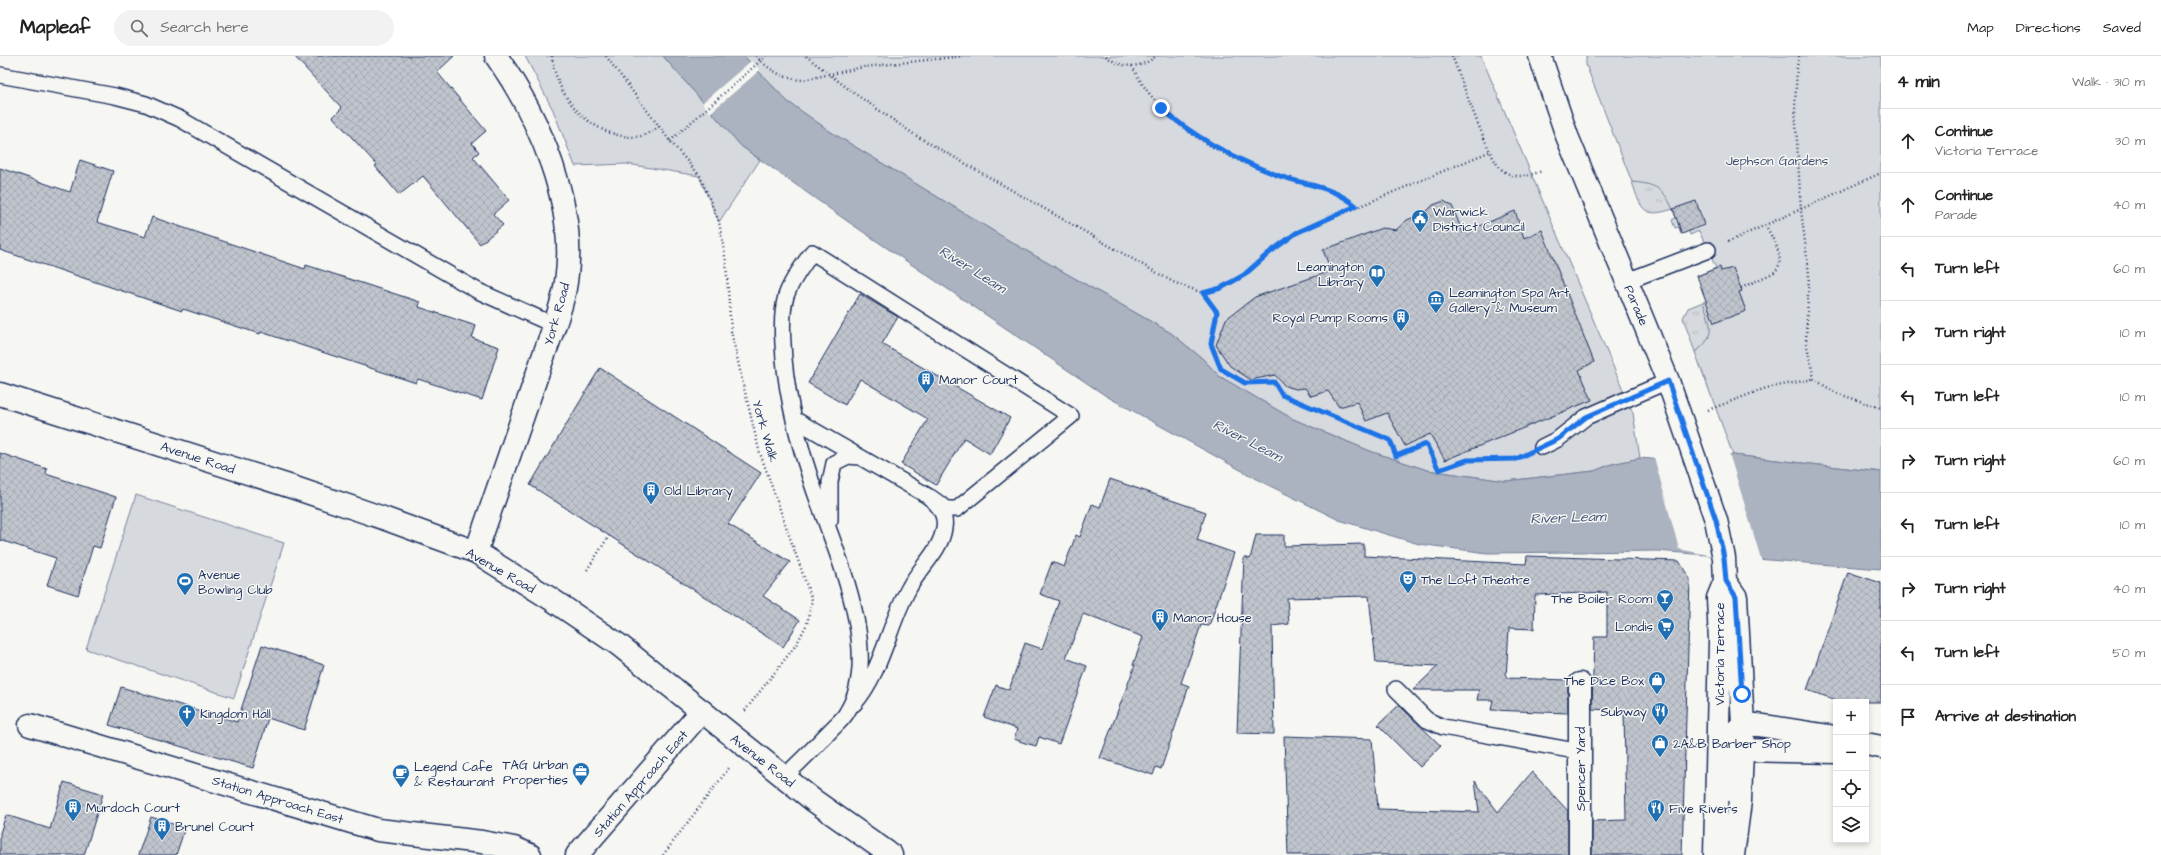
<!DOCTYPE html>
<html lang="en">
<head>
<meta charset="utf-8">
<style>
	body { margin:0; font-family:"Architects Daughter",sans-serif; background:#f2f2f2; color:#222 }
	.controls { position:absolute; right:12px; bottom:12px; display:grid; overflow:hidden; border-radius:0px; box-shadow:0 2px 6px #0003 }
	.controls button { width:36px; height:36px; display:grid; place-items:center; padding:0; border:0; border-bottom:1px solid #e0e0e0; background:#fff; color:#222; font:20px sans-serif }
	.stop { position:absolute; width:12px; height:12px; margin:-9px; border:3px solid #1a73e8; border-radius:50%; background:#fff }
	.stop.end { background:#1a73e8; border-color:#fff; box-shadow:0 1px 4px #0008 }
	.list { margin:0; padding:0; list-style:none }
	h2 { display:flex; justify-content:space-between; align-items:center; height:52px; margin:0; padding:0 16px; font-size:17px }
	h2 small { font-size:13px; font-weight:400; color:#767676 }
	.list li { display:grid; grid-template-columns:26px 1fr auto; gap:12px; align-items:center; box-sizing:border-box; height:64px; padding:0 16px; border-top:1px solid #e0e0e0 }
	.list b { display:block; font-size:15px; white-space:nowrap }
	.list p { margin:0; font-size:13px; white-space:nowrap; color:#767676 }
	.list em { font-size:13px; font-style:normal; color:#767676 }
	.icon { flex:none; width:22px; height:22px; fill:none; stroke:currentColor; stroke-width:2; stroke-linecap:round; stroke-linejoin:round }
	.map { position:relative; flex:none; width:1881px; height:799px; overflow:hidden }
	header { display:flex; align-items:center; gap:24px; box-sizing:border-box; height:56px; padding:0 20px; background:#fff; border-bottom:1px solid #e0e0e0 }
	header strong { font-size:19px }
	nav { display:flex; gap:22px; margin-inline-start:auto; font-size:14px }
	.search { width:280px; height:36px; background:#f2f2f2; display:flex; align-items:center; gap:10px; box-sizing:border-box; padding:0 14px; border-radius:22px; color:#767676; font-size:15px }
	main { display:flex }
	aside { flex:1; background:#fff }
	.map>svg:first-child { display:block }
	.grass { fill:url(#grass-tufts); stroke:#78849e }
	.park { fill:#d6d9dd; stroke:#78849e }
	.water { fill:#abb2c0; stroke:#717e99 }
	.pier { fill:#f6f6f2 }
	.building { fill:url(#building-cross-hatch); stroke:#1b2f5e }
	.lines { fill:none; stroke-linecap:round; stroke-linejoin:round }
	.lane-casing { stroke:#1b2f5e; stroke-width:18 }
	.street-casing { stroke:#1b2f5e; stroke-width:25 }
	.secondary-casing { stroke:#1b2f5e; stroke-width:25 }
	.path { stroke:#1b2f5e; stroke-width:2.5; stroke-dasharray:1 3; stroke-linecap:butt }
	.lane { stroke:#f6f6f2; stroke-width:15 }
	.street { stroke:#f6f6f2; stroke-width:22 }
	.secondary { stroke:#f6f6f2; stroke-width:22 }
	.route { stroke:#1a73e8; stroke-width:5 }
	.labels { text-anchor:middle; stroke-width:3; stroke-linejoin:round; paint-order:stroke }
	.park-label { font-size:13px; fill:#405177; stroke:#f6f6f2 }
	.poi-label { font-size:13px; fill:#1b2f5e; stroke:#f6f6f2; text-anchor:start }
	.street-label { font-size:13px; fill:#1b2f5e; stroke:#f6f6f2 }
	.water-label { font-size:14px; font-style:italic; fill:#46567b; stroke:#f6f6f2 }
</style>
</head>
<body>
<header>
<strong>Mapleaf</strong>
<div class="search"><svg class="icon" aria-label="search" viewBox="0 0 24 24"><circle cx="10" cy="10" r="6"/><path d="M15 15l6 6"/></svg>Search here</div>
<nav><a>Map</a><a>Directions</a><a>Saved</a></nav>
</header>
<main>
<div class="map">
<svg width="1881" height="799" viewBox="0 0 1881 799">
	<defs>
		<pattern id="grass-tufts" width="24" height="20" patternUnits="userSpaceOnUse"><rect width="24" height="20" fill="#d6d9dd"/><path d="M3 7l-1-3M5 7V3M7 7l1-3M15 17l-1-3M17 17v-4M19 17l1-3" fill="none" stroke="#b7bbc0"/></pattern>
		<pattern id="building-cross-hatch" width="8" height="8" patternUnits="userSpaceOnUse"><rect width="8" height="8" fill="#c0c4cd"/><path d="M0 0l8 8M0 8l8-8" fill="none" stroke="#a4a9b2"/></pattern>
	</defs>
	<rect width="100%" height="100%" fill="#f6f6f2"/>
	<filter id="ink" filterUnits="userSpaceOnUse"><feTurbulence type="fractalNoise" baseFrequency=".025" numOctaves="2"/><feDisplacementMap in="SourceGraphic" scale="8" xChannelSelector="R" yChannelSelector="G"/><feConvolveMatrix kernelMatrix="1 2 1 2 8 2 1 2 1" color-interpolation-filters="sRGB"/></filter>
	<g filter="url(#ink)">
		<!-- grass -->
		<path class="grass" d="M1632,126c24,1 31,5 41,27 -30,10 -32,0 -41,-27z
			M1703,246c8,22 15,35 -8,50l-12,-34 5,-10z"/>
		<!-- park -->
		<path class="park" d="M525,0h138l78,90 19,14 -41,62 -20,-46 -72,-12 -52,2 -22,-56z
			M744,0h737l152,357 7,45 -28,6 -18,7 -88,10 -79,-11 -57,-19 -77,-32 -74,-43 -16,-17 -32,-26 -153,-87 -187,-114 -44,-31z
			M1586,0h295v416l-148,-17 -38,-103c22,-15 16,-28 8,-50l4,-1 -10,-25 19,-8 -17,-37 -9,4 -1,-4 -8,3 -2,-7 -4,1 -3,-8 4,-2c-9,-26 -16,-34 -44,-36l-46,-117z
			M136,439l148,48 -50,155 -148,-49z"/>
		<!-- water -->
		<path class="water" d="M663,0h81l43,45 44,31 187,114 153,87 32,26 16,17 74,43 77,32 57,19 79,11 88,-10 18,-7 28,-6 23,2 70,-5 148,17v97l-224,-18 -170,2 -68,-9 -80,-24 -73,-36 -160,-88 -259,-175 -106,-75z"/>
		<!-- pier -->
		<path class="pier" d="M751,5l9,9 -50,43 -8,-10z
			M1729,397l33,109 -35,-3 -48,-10 -25,-92z"/>
		<!-- building -->
		<path class="building" d="M294,0h160l-17,16 49,59 -14,12 7,9 -6,5 36,43 -16,14 10,11 -23,19 -57,-68 -24,19 -24,-29 2,-1 -44,-48 9,-9z
			M80,104l33,11 -16,51 48,15 7,-20 153,52 1,-4 114,37 -1,5 57,19 -4,12 27,9 -17,53 -64,-21 -2,4 -155,-51 -1,2 -77,-25 -1,2 -182,-61v-82l70,24z
			M1444,145l8,5 11,27 52,-22 9,27 18,-8 52,132 -15,8 13,30 -147,60 -15,-26 -25,12 -18,-33 -21,8 -9,-19 -18,5 -11,-16 -17,5 -6,-8 -9,1 -11,-3 -10,-11 -24,5 -21,-14 -14,-21 10,-26 29,-22 76,-26 -8,-21 59,-22 14,2 11,-10 18,-7 8,-8z
			M1696,145l8,24 -22,9 -9,-25z
			M1720,211l1,4 12,-3 9,23 -3,1 7,19 -32,12 -17,-47z
			M860,238l38,23 -16,27 128,74 -20,36 -26,-16 -28,47 -35,-21 27,-45 -68,-40 -15,26 -37,-22z
			M600,312l161,105 -33,51 62,38 -27,34 37,24 -17,27 -253,-162z
			M0,397l47,16 -1,5 70,23 -16,51 -7,-2 -15,49 -31,-10 9,-27 -56,-18z
			M1110,423l96,33 -9,28 37,13 -25,73 -8,-1 -20,58 8,3 -28,83 -5,-2 -3,8 -53,-17 35,-93h-2l10,-28 -60,-23 -17,44 21,8 -28,78 -20,-7 -3,9 -11,-3 -11,-4 3,-10 -33,-12 12,-32 13,5 16,-47 17,6 17,-48 -19,-7 12,-32 12,5 12,-32 4,2 12,-33 8,3z
			M1256,479h28v11l80,-2v12l162,8 1,-8 152,5 11,18 -8,276h-90v-34l34,-1 -2,-109 -32,-2 2,-72h13v-45l-72,3 -1,34 -25,-1 -3,50 62,2v33l-77,-3 2,-10h-16l2,-10h-66l25,-24 -62,-3 -7,-67 -82,2 2,26 -17,2 2,108 -37,-1 7,-176 6,2z
			M1848,516l33,11v119h-39l-35,-12z
			M262,589l62,20 -20,65 -36,-12 -15,50 -144,-43 12,-38 116,35z
			M1399,649l42,41 -21,21 -42,-42z
			M1284,680l88,3 6,70 101,3 -4,-31 23,31 34,-40 36,39v44h-280z
			M64,726l39,12 -19,61h-84v-22l6,-18 44,14z
			M151,761l34,11 -9,27h-38z"/>
		<g class="lines">
			<defs>
				<path id="lane" d="M0,19l115,21 31,8 34,15 298,172 76,34
					M1627,225l81,-31
					M794,363l127,73c13,7 26,20 23,36 -3,23 -25,40 -35,60 -21,38 -26,82 -55,116
					M1542,391l16,-8 28,-22 82,-36
					M830,464v-38l4,-19 14,-7 12,1
					M1396,633l31,31 16,7 138,25
					M784,721c17,-16 33,-32 49,-49 5,-5 11,-10 14,-16 39,-62 -18,-173 -37,-235 -14,-43 -25,-87 -27,-133 -1,-15 -1,-34 3,-48 5,-16 17,-30 26,-44l259,164 -114,93h-10l-17,-12"/>
				<path id="street" d="M476,496c21,-60 41,-120 62,-180 9,-28 24,-61 28,-90 12,-75 -27,-165 -70,-226
					M30,669l348,105 104,12 32,6 16,7
					M1727,682l16,12 93,2
					M1866,688l15,3
					M1721,737c3,-10 6,-21 8,-31 3,-17 -1,-23 14,-37h15l78,12
					M577,799l125,-144
					M1580,799v-171"/>
				<path id="secondary" d="M1540,0l27,80 101,245 48,139 8,38 1,23 -7,17 2,43 -5,214
					M0,338l292,93 91,31 93,34 75,47 68,46 194,155 78,55
					M1725,525l11,16 7,128 -3,76 -7,54"/>
			</defs>
			<!-- lane casing -->
			<use href="#lane" class="lane-casing"/>
			<!-- street casing -->
			<use href="#street" class="street-casing"/>
			<!-- secondary casing -->
			<use href="#secondary" class="secondary-casing"/>
			<!-- path -->
			<path class="path" d="M552,0c3,40 39,81 82,81 9,0 18,-6 25,-10
				M606,0l64,85 30,35 19,46 7,40 5,69 13,57 15,62 53,150 -5,24 -11,21 -52,67
				M756,0c13,14 27,23 47,24l61,-13 99,-11
				M806,0l45,35 64,44 258,147 30,11 18,-5 23,-13 25,-22 27,-20 195,-82
				M1106,0c15,13 35,13 50,0
				M1452,0c9,21 36,102 49,113 13,11 27,7 41,2
				M1799,0l-2,11 -2,40 6,103 8,64 -3,67 8,38 22,14 45,15
				M1132,10c28,57 90,92 148,110 27,8 55,11 76,30
				M670,85l96,-85
				M1728,186l153,-69
				M1741,232l32,-15c16,-11 -1,-35 -7,-47
				M1203,237l14,19 -6,32 10,25 24,14 29,-1 8,13 108,45 6,16 30,-12 13,26 28,-10 48,-1 6,-2
				M1708,354l58,-22 48,-9
				M587,514l22,-34
				M663,799l66,-87"/>
			<!-- lane -->
			<use href="#lane" class="lane"/>
			<!-- street -->
			<use href="#street" class="street"/>
			<!-- secondary -->
			<use href="#secondary" class="secondary"/>
		</g>
	</g>
	<g class="lines" filter="url(#ink)">
		<!-- route -->
		<path class="route" d="M1161,52c34,30 74,51 116,67 27,10 56,11 79,31l-60,27 -27,20 -25,22 -23,13 -18,5 14,19 -6,32 10,25 24,14 29,-1 8,13 108,45 6,16 30,-12 13,26 28,-10 49,-1 42,-20 28,-22 82,-36 48,139 8,38 2,23 10,16 6,97"/>
	</g>
	<!-- icons -->
	<defs>
		<symbol id="civic-pin" viewBox="-11 -11 22 30"><path d="M0 17L-7.5 6A9.5 9.5 0 1 1 7.5 6Z" fill="#1f6fb2" stroke="#f6f6f2"/><path d="M-.6-6.5H3V-4.5H.6V-3L4-1V1h2V6H-6V1h2V-1L-.6-3ZM-1.2 2.5V6h2.4V2.5Z" fill="#fff"/></symbol>
		<symbol id="library-pin" viewBox="-11 -11 22 30"><path d="M0 17L-7.5 6A9.5 9.5 0 1 1 7.5 6Z" fill="#1f6fb2" stroke="#f6f6f2"/><path d="M-6-4Q-3-5.5-.7-3.5V5Q-3 3-6 4ZM6-4Q3-5.5 .7-3.5V5Q3 3 6 4Z" fill="#fff"/></symbol>
		<symbol id="museum-pin" viewBox="-11 -11 22 30"><path d="M0 17L-7.5 6A9.5 9.5 0 1 1 7.5 6Z" fill="#1f6fb2" stroke="#f6f6f2"/><path d="M0-6L6-3V-2H-6V-3ZM-5-1h2V3h-2ZM-1-1h2V3h-2ZM3-1h2V3H3ZM-6 4H6V6H-6Z" fill="#fff"/></symbol>
		<symbol id="building-pin" viewBox="-11 -11 22 30"><path d="M0 17L-7.5 6A9.5 9.5 0 1 1 7.5 6Z" fill="#1f6fb2" stroke="#f6f6f2"/><path d="M-4-6H4V6H1V3H-1V6H-4ZM-2.5-4.3h1.7v1.8h-1.7ZM.8-4.3h1.7v1.8H.8ZM-2.5-1h1.7V.8h-1.7ZM.8-1h1.7V.8H.8Z" fill="#fff"/></symbol>
		<symbol id="theatre-pin" viewBox="-11 -11 22 30"><path d="M0 17L-7.5 6A9.5 9.5 0 1 1 7.5 6Z" fill="#1f6fb2" stroke="#f6f6f2"/><path d="M-5-5.5Q0-4 5-5.5V0Q5 5 0 6Q-5 5-5 0ZM-3.3-2.5H-1v1.5H-3.3ZM1-2.5H3.3v1.5H1ZM-2.8 1Q0 5.5 2.8 1Z" fill="#fff"/></symbol>
		<symbol id="stadium-pin" viewBox="-11 -11 22 30"><path d="M0 17L-7.5 6A9.5 9.5 0 1 1 7.5 6Z" fill="#1f6fb2" stroke="#f6f6f2"/><path d="M0-5a6.5 5 0 1 0 0 10a6.5 5 0 1 0 0-10ZM-3.5-1.8h7v3.6h-7Z" fill="#fff"/></symbol>
		<symbol id="bar-pin" viewBox="-11 -11 22 30"><path d="M0 17L-7.5 6A9.5 9.5 0 1 1 7.5 6Z" fill="#1f6fb2" stroke="#f6f6f2"/><path d="M-6-5H6L.8 .8V4.5H3.5V6h-7V4.5H-.8V.8Z" fill="#fff"/></symbol>
		<symbol id="supermarket-pin" viewBox="-11 -11 22 30"><path d="M0 17L-7.5 6A9.5 9.5 0 1 1 7.5 6Z" fill="#1f6fb2" stroke="#f6f6f2"/><path d="M-6-5.5h2.5l.6 2H6L4.5 2H-2.5L-4.4-4H-6ZM-1.5 3.2a1.3 1.3 0 1 0 .1 0ZM3 3.2a1.3 1.3 0 1 0 .1 0Z" fill="#fff"/></symbol>
		<symbol id="shop-pin" viewBox="-11 -11 22 30"><path d="M0 17L-7.5 6A9.5 9.5 0 1 1 7.5 6Z" fill="#1f6fb2" stroke="#f6f6f2"/><path d="M-5-2.5h2.3a2.7 3.5 0 0 1 5.4 0H5L5.5 6h-11ZM-1.5-2.5h3a1.5 2.3 0 0 0-3 0Z" fill="#fff"/></symbol>
		<symbol id="restaurant-pin" viewBox="-11 -11 22 30"><path d="M0 17L-7.5 6A9.5 9.5 0 1 1 7.5 6Z" fill="#1f6fb2" stroke="#f6f6f2"/><path d="M-5-6h1v4h1v-4h1v4h1v-4h1v5L-1.5 .5V6h-2V.5L-5-1ZM5-6V6H3V1.5H1.5Q1.5-4 5-6Z" fill="#fff"/></symbol>
		<symbol id="church-pin" viewBox="-11 -11 22 30"><path d="M0 17L-7.5 6A9.5 9.5 0 1 1 7.5 6Z" fill="#1f6fb2" stroke="#f6f6f2"/><path d="M-1.2-6h2.4v3.5h3.3v2.4h-3.3V6h-2.4V-.1h-3.3v-2.4h3.3Z" fill="#fff"/></symbol>
		<symbol id="office-pin" viewBox="-11 -11 22 30"><path d="M0 17L-7.5 6A9.5 9.5 0 1 1 7.5 6Z" fill="#1f6fb2" stroke="#f6f6f2"/><path d="M-6-3h4V-5.5h4V-3h4V5H-6ZM-1-4.5V-3h2v-1.5ZM-6 0V1H6V0Z" fill="#fff"/></symbol>
		<symbol id="cafe-pin" viewBox="-11 -11 22 30"><path d="M0 17L-7.5 6A9.5 9.5 0 1 1 7.5 6Z" fill="#1f6fb2" stroke="#f6f6f2"/><path d="M-5.5-4.5H6V0H3Q3 3.5 0 3.5H-2.5Q-5.5 3.5-5.5 0ZM3-3.2v2h1.7v-2ZM-6 4.5H4V6H-6Z" fill="#fff"/></symbol>
	</defs>
	<g fill-rule="evenodd">
		<use href="#civic-pin" x="1410" y="152" width="20" height="27"/>
		<use href="#library-pin" x="1367" y="207" width="20" height="27"/>
		<use href="#museum-pin" x="1426" y="233" width="20" height="27"/>
		<use href="#building-pin" x="1391" y="251" width="20" height="27"/>
		<use href="#building-pin" x="916" y="313" width="20" height="27"/>
		<use href="#building-pin" x="641" y="424" width="20" height="27"/>
		<use href="#theatre-pin" x="1398" y="513" width="20" height="27"/>
		<use href="#stadium-pin" x="175" y="515" width="20" height="27"/>
		<use href="#bar-pin" x="1655" y="532" width="20" height="27"/>
		<use href="#building-pin" x="1150" y="551" width="20" height="27"/>
		<use href="#supermarket-pin" x="1656" y="560" width="20" height="27"/>
		<use href="#shop-pin" x="1647" y="614" width="20" height="27"/>
		<use href="#restaurant-pin" x="1650" y="645" width="20" height="27"/>
		<use href="#church-pin" x="177" y="647" width="20" height="27"/>
		<use href="#shop-pin" x="1650" y="677" width="20" height="27"/>
		<use href="#office-pin" x="571" y="705" width="20" height="27"/>
		<use href="#cafe-pin" x="391" y="707" width="20" height="27"/>
		<use href="#building-pin" x="63" y="741" width="20" height="27"/>
		<use href="#restaurant-pin" x="1646" y="742" width="20" height="27"/>
		<use href="#building-pin" x="152" y="760" width="20" height="27"/>
	</g>
	<g class="labels">
		<!-- park labels -->
		<g class="park-label">
			<text x="1777" y="109">Jephson Gardens</text>
		</g>
		<!-- poi labels -->
		<g class="poi-label">
			<text x="1433" y="160">Warwick<tspan x="1433" dy="15">District Council</tspan></text>
			<text x="1364" y="215" text-anchor="end">Leamington<tspan x="1364" dy="15">Library</tspan></text>
			<text x="1449" y="241">Leamington Spa Art<tspan x="1449" dy="15">Gallery &amp; Museum</tspan></text>
			<text x="1388" y="266" text-anchor="end">Royal Pump Rooms</text>
			<text x="939" y="328">Manor Court</text>
			<text x="664" y="439">Old Library</text>
			<text x="198" y="523">Avenue<tspan x="198" dy="15">Bowling Club</tspan></text>
			<text x="1421" y="528">The Loft Theatre</text>
			<text x="1652" y="547" text-anchor="end">The Boiler Room</text>
			<text x="1173" y="566">Manor House</text>
			<text x="1653" y="575" text-anchor="end">Londis</text>
			<text x="1644" y="629" text-anchor="end">The Dice Box</text>
			<text x="1647" y="660" text-anchor="end">Subway</text>
			<text x="200" y="662">Kingdom Hall</text>
			<text x="1673" y="692">2A&amp;B Barber Shop</text>
			<text x="568" y="713" text-anchor="end">TAG Urban<tspan x="568" dy="15">Properties</tspan></text>
			<text x="414" y="715">Legend Cafe<tspan x="414" dy="15">&amp; Restaurant</tspan></text>
			<text x="86" y="756">Murdoch Court</text>
			<text x="1669" y="757">Five Rivers</text>
			<text x="175" y="775">Brunel Court</text>
		</g>
		<!-- street labels -->
		<g class="street-label">
			<text transform="translate(1637 249) rotate(67)" y="5">Parade</text>
			<text transform="translate(556 258) rotate(-74)" y="5">York Road</text>
			<text transform="translate(766 375) rotate(74)" y="5">York Walk</text>
			<text transform="translate(198 401) rotate(18)" y="5">Avenue Road</text>
			<text transform="translate(501 514) rotate(30)" y="5">Avenue Road</text>
			<text transform="translate(1719 598) rotate(-90)" y="5">Victoria Terrace</text>
			<text transform="translate(763 704) rotate(38)" y="5">Avenue Road</text>
			<text transform="translate(1580 713) rotate(-90)" y="5">Spencer Yard</text>
			<text transform="translate(640 727) rotate(-49)" y="5">Station Approach East</text>
			<text transform="translate(278 743) rotate(17)" y="5">Station Approach East</text>
		</g>
		<!-- water labels -->
		<g class="water-label">
			<text transform="translate(973 213) rotate(32)" y="5">River Leam</text>
			<text transform="translate(1248 384) rotate(27)" y="5">River Leam</text>
			<text transform="translate(1568 461) rotate(-2)" y="5">River Leam</text>
		</g>
	</g>
</svg>
<div class="controls">
<button>+</button>
<button>−</button>
<button><svg class="icon" aria-label="locate" viewBox="0 0 24 24"><circle cx="12" cy="12" r="6"/><path d="M12 2v4M12 18v4M2 12h4M18 12h4"/></svg></button>
<button><svg class="icon" aria-label="layers" viewBox="0 0 24 24"><path d="M12 4l9 5-9 5-9-5zM3 14l9 5 9-5"/></svg></button>
</div>
<div class="stop" style="left:1742px;top:638px"></div>
<div class="stop end" style="left:1161px;top:52px"></div>
</div>
<aside>
<h2>4 min<small>Walk · 310 m</small></h2>
<ul class="list">
<li><svg class="icon" aria-label="ahead" viewBox="0 0 24 24"><path d="M12 20V5M6 11l6-6 6 6"/></svg><div><b>Continue</b><p>Victoria Terrace</p></div><em>30 m</em></li>
<li><svg class="icon" aria-label="ahead" viewBox="0 0 24 24"><path d="M12 20V5M6 11l6-6 6 6"/></svg><div><b>Continue</b><p>Parade</p></div><em>40 m</em></li>
<li><svg class="icon" aria-label="left" viewBox="0 0 24 24"><path d="M17 20v-9H6M10 6l-5 5 5 5"/></svg><div><b>Turn left</b></div><em>60 m</em></li>
<li><svg class="icon" aria-label="right" viewBox="0 0 24 24"><path d="M7 20v-9h11M14 6l5 5-5 5"/></svg><div><b>Turn right</b></div><em>10 m</em></li>
<li><svg class="icon" aria-label="left" viewBox="0 0 24 24"><path d="M17 20v-9H6M10 6l-5 5 5 5"/></svg><div><b>Turn left</b></div><em>10 m</em></li>
<li><svg class="icon" aria-label="right" viewBox="0 0 24 24"><path d="M7 20v-9h11M14 6l5 5-5 5"/></svg><div><b>Turn right</b></div><em>60 m</em></li>
<li><svg class="icon" aria-label="left" viewBox="0 0 24 24"><path d="M17 20v-9H6M10 6l-5 5 5 5"/></svg><div><b>Turn left</b></div><em>10 m</em></li>
<li><svg class="icon" aria-label="right" viewBox="0 0 24 24"><path d="M7 20v-9h11M14 6l5 5-5 5"/></svg><div><b>Turn right</b></div><em>40 m</em></li>
<li><svg class="icon" aria-label="left" viewBox="0 0 24 24"><path d="M17 20v-9H6M10 6l-5 5 5 5"/></svg><div><b>Turn left</b></div><em>50 m</em></li>
<li><svg class="icon" aria-label="arrive" viewBox="0 0 24 24"><path d="M6 21V4h12l-3 4 3 4H6"/></svg><div><b>Arrive at destination</b></div></li>
</ul>
</aside>
</main>
</body>
</html>
